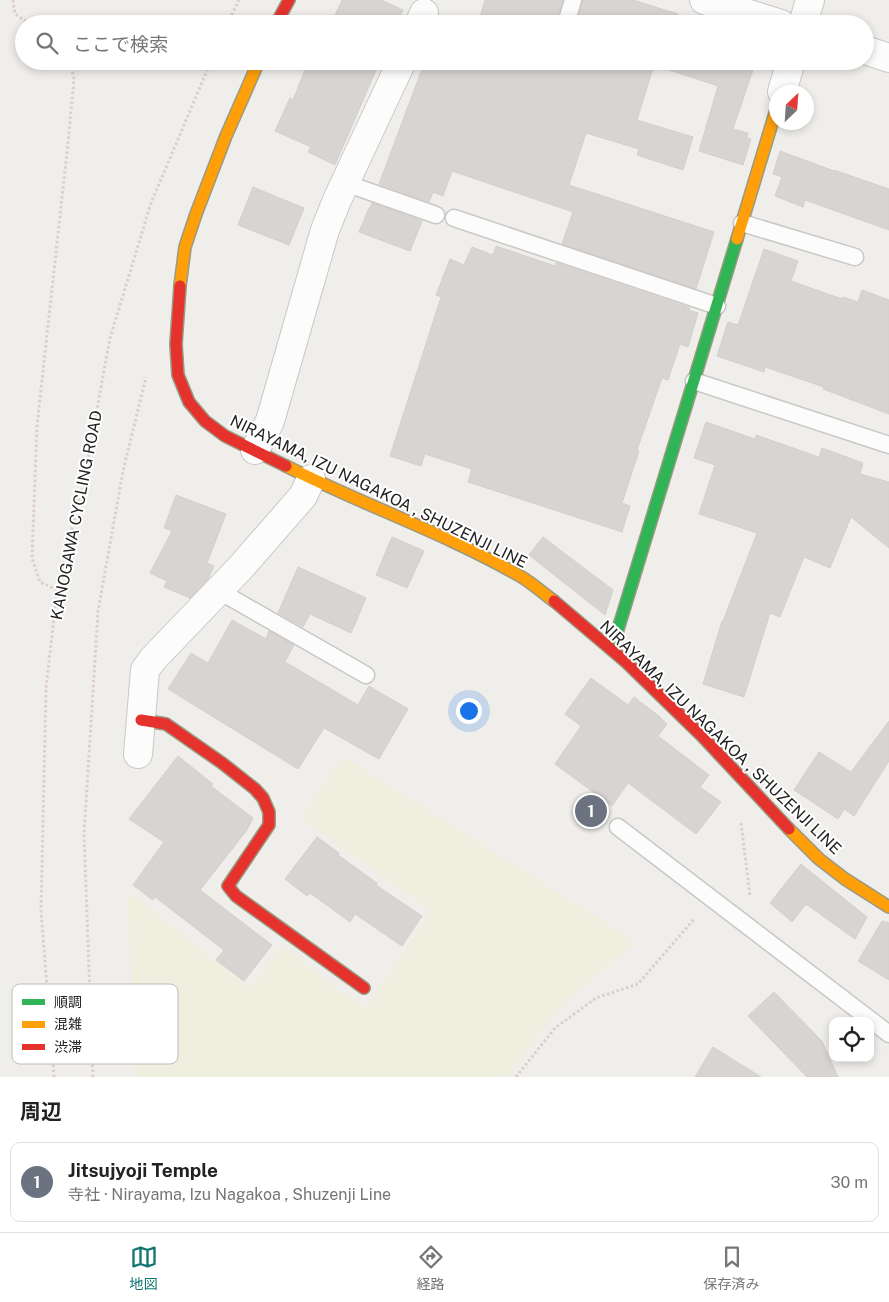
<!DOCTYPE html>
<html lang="ja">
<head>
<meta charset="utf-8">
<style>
	body { margin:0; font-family:"Public Sans","Noto Sans JP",sans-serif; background:#f2f2f2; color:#222 }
	.controls { position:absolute; right:15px; bottom:15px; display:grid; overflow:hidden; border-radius:10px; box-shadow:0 2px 8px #0003 }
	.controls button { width:45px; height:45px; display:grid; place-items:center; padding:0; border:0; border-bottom:1px solid #e0e0e0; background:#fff; color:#222; font:25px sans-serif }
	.compass { position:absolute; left:769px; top:85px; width:45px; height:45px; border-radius:50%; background:#fff; box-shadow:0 2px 8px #0003; rotate:25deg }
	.you { position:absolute; left:468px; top:710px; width:18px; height:18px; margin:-12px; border:4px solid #fff; border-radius:50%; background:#1a73e8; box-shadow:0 0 0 8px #1a73e833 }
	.badge { display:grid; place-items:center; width:32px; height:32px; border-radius:50%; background:#0f766e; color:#fff; font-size:16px; font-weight:700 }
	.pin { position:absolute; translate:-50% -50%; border:2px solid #fff; box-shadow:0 1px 5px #0006 }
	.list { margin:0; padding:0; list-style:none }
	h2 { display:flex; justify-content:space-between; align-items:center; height:65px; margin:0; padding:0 20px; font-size:21px }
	h2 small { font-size:16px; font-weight:400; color:#767676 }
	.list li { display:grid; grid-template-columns:32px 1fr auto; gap:15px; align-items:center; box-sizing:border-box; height:80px; margin:0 10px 10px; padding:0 10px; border:1px solid #e0e0e0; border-radius:10px }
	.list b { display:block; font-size:19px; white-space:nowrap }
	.list p { margin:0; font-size:16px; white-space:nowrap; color:#767676 }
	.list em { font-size:16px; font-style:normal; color:#767676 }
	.icon { flex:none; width:28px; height:28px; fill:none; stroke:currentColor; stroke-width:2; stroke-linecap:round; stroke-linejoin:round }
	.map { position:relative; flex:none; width:889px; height:1077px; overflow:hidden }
	.search { position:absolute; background:#fff; box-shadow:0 2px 8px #0003; left:15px; right:15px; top:15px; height:55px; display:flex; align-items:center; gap:12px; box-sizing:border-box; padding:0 18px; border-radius:28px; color:#767676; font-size:19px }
	.sheet { height:155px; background:#fff }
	nav { display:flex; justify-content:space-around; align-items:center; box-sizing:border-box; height:70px; border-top:1px solid #e0e0e0; background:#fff; font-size:14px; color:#767676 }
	nav a { display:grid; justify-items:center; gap:2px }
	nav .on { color:#0f766e }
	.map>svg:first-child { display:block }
	.farmland { fill:#efefdf }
	.building { fill:#d7d4d2; stroke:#d3d0cc }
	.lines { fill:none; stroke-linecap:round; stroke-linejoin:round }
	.lane-casing { stroke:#c9c8c7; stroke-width:19 }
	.street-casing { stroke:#c9c8c7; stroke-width:30 }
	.fast-casing { stroke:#999a82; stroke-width:14 }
	.slow-casing { stroke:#999a82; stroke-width:14 }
	.jam-casing { stroke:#999a82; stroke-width:14 }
	.path { stroke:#dccecd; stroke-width:3; stroke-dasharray:2.5 2.5; stroke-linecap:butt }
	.lane { stroke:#fdfcfc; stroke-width:16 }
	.street { stroke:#fdfcfc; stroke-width:28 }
	.fast { stroke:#30b455; stroke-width:11 }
	.slow { stroke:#ff9f0a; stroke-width:11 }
	.jam { stroke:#e5322d; stroke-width:11 }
	.labels { text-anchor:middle; stroke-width:4; stroke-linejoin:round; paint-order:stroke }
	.street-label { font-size:16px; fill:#222; stroke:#fff }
	.key { fill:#fff; stroke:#bdbdbd; stroke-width:1 }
	.key-label { font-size:14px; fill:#222 }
</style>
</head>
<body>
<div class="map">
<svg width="889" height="1077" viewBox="0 0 889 1077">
	<rect width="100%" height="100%" fill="#f0eeeb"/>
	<!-- farmland -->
	<path class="farmland" d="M344,757l281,178 9,9 -75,63 -52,70h-370l-10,-187 122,98 33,-41 83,62 66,-98 -131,-93z"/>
	<!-- building -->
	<path class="building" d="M342,0h39l22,10 -6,14h-66z
		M485,0h78l-7,24h-78z
		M583,0h50l45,14 -3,10h-99z
		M314,61h66l-45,104 -27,-13 3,-5 -36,-16 15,-33 3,2 14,-35 5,1z
		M425,61h331l-23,68 15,4 -1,5 4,1 -8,26 -44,-14 19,-65 -64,-21 -17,55 56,17 -10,33 -46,-15 2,-6 -53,-16 -17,52 145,47 -18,57 -134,-45 11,-32 -121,-41 -9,25 -10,-4 -4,10 -50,-18z
		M780,151l54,20v-1l55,19v41l-84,-30 -2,7 -28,-11 7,-19 -9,-3z
		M253,187l51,21 -15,37 -51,-20z
		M372,203l50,18 -12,30 -51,-19 10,-24h1z
		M496,246l59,20 1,-3 134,45 -1,2 9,3 -10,34 -8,-3 -12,36 -6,-2 -25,72 2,1 -17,52 8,3 -8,26 -154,-50 4,-13 -47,-15 -4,12 -31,-10 51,-159 -5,-2 14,-36 14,6 8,-18 21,8z
		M764,249l34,12 -7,20 51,18 1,-2 15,5 4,-12 27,10v114l-66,-25 1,-2 -59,-20 -1,5 -47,-16 11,-34 10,3z
		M706,422l49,17 1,-4 63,22 3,-9 41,15 -3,11 29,8v66l-38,-31 -21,51 -26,-11 -24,60 -10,-4 -26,84 -41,-13 19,-63h1l34,-88 -58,-19 16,-49 -21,-7z
		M176,495l50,19 -19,49 7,3 -6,13 -18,19 -26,-11 3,-6 -17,-8 22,-42 -8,-3z
		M392,537l32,14 -17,37 -31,-13z
		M543,537l70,53 -8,25 -76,-60z
		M298,567l68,31 -15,35 -41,-19 -7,13 -25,-14z
		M232,620l34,19 3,-8 25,14 -9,17 73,43 11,-19 39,23 -29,50 -55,-31 -26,41 -130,-80 23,-36 17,10z
		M591,678l37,27 6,-8 26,20 7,7 -9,12 51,39 -9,12 21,15 -25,32 -68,-51 -16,23 -57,-42 26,-38 -16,-12z
		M889,721v40l-35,55 -10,-7 -6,10 -44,-29 25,-38 32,20z
		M178,756l35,28 -2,2 42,32 -6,12 -47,60 72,55 -28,36 -28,-21 8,-10 -69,-53 -2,3 -20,-15 31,-43 -35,-23z
		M317,837l22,16 -1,2 39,28 -1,2 46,31 -20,30 -47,-32 -5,8 -40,-29 -3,3 -22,-17z
		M801,864l66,53 -12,22 -49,-35 -14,18 -22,-19z
		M882,921l7,2v57l-31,-19z
		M774,992l48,49 16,36h-31l-59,-61z
		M713,1047l48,30h-66z"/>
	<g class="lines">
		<defs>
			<path id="lane" d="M566,24l7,-24
				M345,183l91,32
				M454,218l263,88
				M742,223l113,34
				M694,381l195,64
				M219,591l147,84
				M618,827l271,207"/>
			<path id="street" d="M704,0l77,24
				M419,24l5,-11
				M803,24l7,-24
				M865,50l24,8
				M782,92l9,-31
				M255,450l15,-29 55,-191 12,-30 65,-139
				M138,754l7,-84 8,-11 89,-93 61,-70 8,-17"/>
			<path id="fast" d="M612,649l125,-410"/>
			<path id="slow" d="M737,239l39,-129
				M180,286l5,-39 11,-33 30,-78 33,-75
				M286,466c77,39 159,67 234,110 12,7 23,17 34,25
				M789,829l30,30 26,20 44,28"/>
			<path id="jam" d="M276,24l13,-24
				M180,286l-4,58 2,31 11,27 16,19 20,15 61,30
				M554,601l72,61 76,74 87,93
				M141,720l25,4 56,39 33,26 8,9 6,14v13l-41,61 8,10 128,92"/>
		</defs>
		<!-- lane casing -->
		<use href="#lane" class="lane-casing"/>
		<!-- street casing -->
		<use href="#street" class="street-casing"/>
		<!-- fast casing -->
		<use href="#fast" class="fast-casing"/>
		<!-- slow casing -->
		<use href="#slow" class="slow-casing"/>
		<!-- jam casing -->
		<use href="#jam" class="jam-casing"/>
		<!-- path -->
		<path class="path" d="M13,0l2,14 15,10
			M227,24l12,-24
			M57,590l-17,-8 -8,-24 5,-132 31,-283 6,-64 -4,-18
			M741,823l9,73
			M50,1022l77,-3
			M54,1077l-13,-167 5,-222 11,-98 27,-110 26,-142 41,-135 60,-142
			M93,1077l-9,-242 14,-224 25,-140 23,-94
			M516,1077l39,-49 41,-30 42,-14 57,-66"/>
		<!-- lane -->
		<use href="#lane" class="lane"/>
		<!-- street -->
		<use href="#street" class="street"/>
		<!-- fast -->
		<use href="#fast" class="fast"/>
		<!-- slow -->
		<use href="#slow" class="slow"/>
		<!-- jam -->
		<use href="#jam" class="jam"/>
	</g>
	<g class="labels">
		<!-- street labels -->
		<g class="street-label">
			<text transform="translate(379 491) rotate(26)" y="6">NIRAYAMA, IZU NAGAKOA , SHUZENJI LINE</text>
			<text transform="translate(76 515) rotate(-79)" y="6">KANOGAWA CYCLING ROAD</text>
			<text transform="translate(721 737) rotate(44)" y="6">NIRAYAMA, IZU NAGAKOA , SHUZENJI LINE</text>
		</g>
	</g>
	<!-- legend -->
	<rect x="12" y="984" width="166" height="80" rx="8" class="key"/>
	<rect x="22" y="999" width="23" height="6" fill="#30b455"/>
	<rect x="22" y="1021" width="23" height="7" fill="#ff9f0a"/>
	<rect x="22" y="1044" width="23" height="6" fill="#e5322d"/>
	<g class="key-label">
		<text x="54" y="1007">順調</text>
		<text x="54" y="1029">混雑</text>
		<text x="54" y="1052">渋滞</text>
	</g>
</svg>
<div class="controls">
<button><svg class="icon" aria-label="locate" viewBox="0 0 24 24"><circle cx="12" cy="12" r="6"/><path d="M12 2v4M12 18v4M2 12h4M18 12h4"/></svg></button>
</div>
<svg class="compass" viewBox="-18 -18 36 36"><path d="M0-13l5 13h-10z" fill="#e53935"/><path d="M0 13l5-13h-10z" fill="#767676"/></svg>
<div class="you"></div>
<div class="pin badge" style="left:591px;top:811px;background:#6b7280">1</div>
<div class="search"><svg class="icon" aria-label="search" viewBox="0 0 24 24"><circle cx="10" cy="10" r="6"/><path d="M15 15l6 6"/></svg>ここで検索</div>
</div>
<section class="sheet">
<h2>周辺<small></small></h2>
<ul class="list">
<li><span class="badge" style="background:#6b7280">1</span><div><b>Jitsujyoji Temple</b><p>寺社 · Nirayama, Izu Nagakoa , Shuzenji Line</p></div><em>30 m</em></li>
</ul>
</section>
<nav>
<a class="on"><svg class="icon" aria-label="map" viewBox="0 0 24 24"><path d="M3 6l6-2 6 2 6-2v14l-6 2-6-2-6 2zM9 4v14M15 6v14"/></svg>地図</a>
<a><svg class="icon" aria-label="directions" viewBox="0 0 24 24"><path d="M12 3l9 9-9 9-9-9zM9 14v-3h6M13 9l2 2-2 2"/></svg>経路</a>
<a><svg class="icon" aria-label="saved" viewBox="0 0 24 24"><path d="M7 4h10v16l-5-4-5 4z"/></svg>保存済み</a>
</nav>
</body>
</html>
